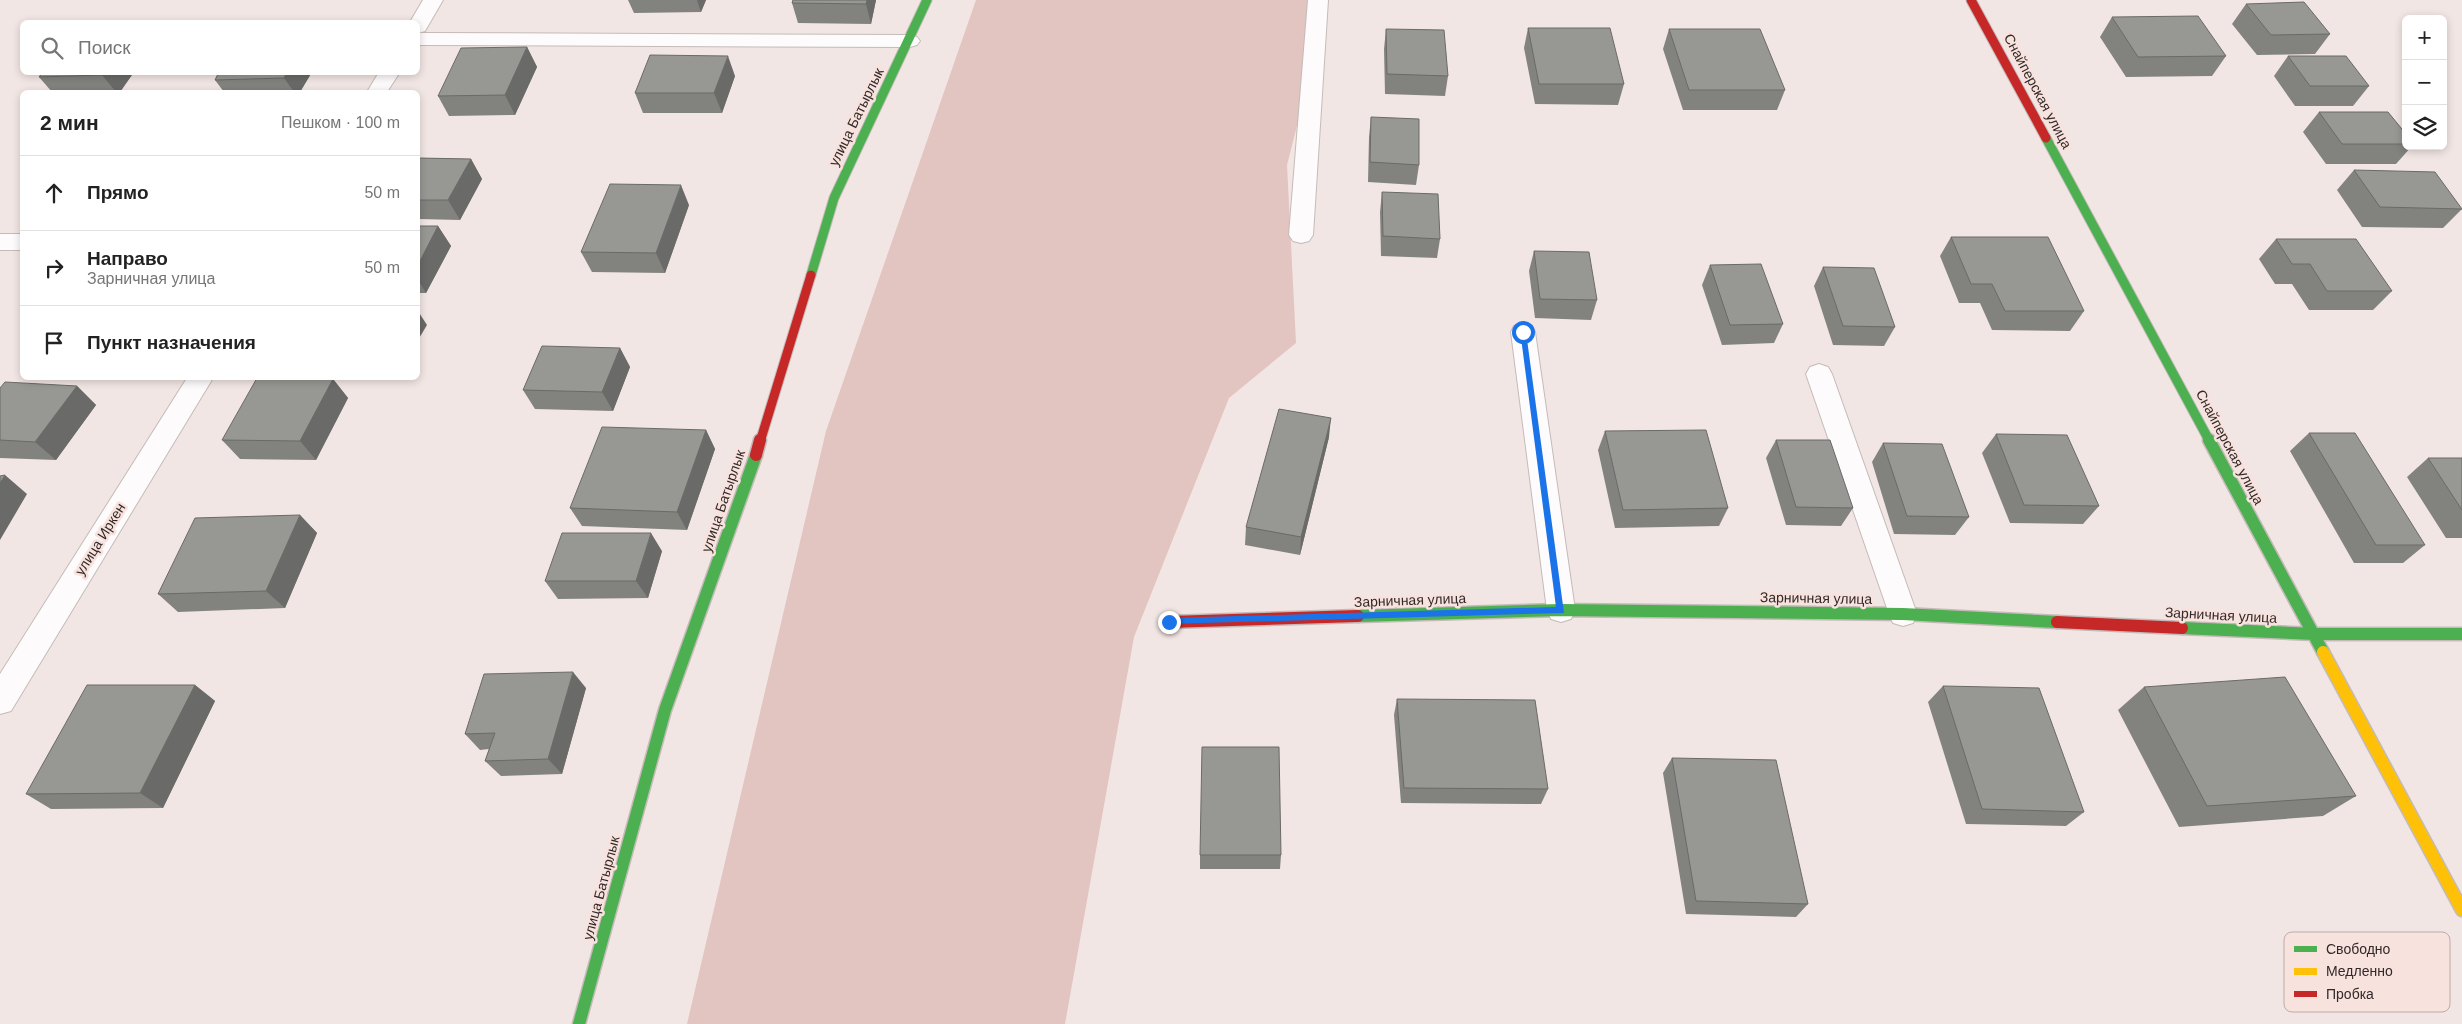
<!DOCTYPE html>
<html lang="ru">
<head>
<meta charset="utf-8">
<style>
	body { margin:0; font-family:Helvetica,sans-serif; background:#f2f2f2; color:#222 }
	.controls { position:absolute; right:15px; top:15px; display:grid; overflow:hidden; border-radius:8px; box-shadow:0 2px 8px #0003 }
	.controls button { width:45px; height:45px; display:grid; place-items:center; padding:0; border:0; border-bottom:1px solid #e0e0e0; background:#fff; color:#222; font:25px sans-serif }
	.stop { position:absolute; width:15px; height:15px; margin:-11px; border:4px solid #1a73e8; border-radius:50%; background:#fff }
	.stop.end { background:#1a73e8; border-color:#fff; box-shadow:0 1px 5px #0008 }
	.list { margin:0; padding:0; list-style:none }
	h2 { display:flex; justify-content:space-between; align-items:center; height:65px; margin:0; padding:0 20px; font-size:21px }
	h2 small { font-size:16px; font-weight:400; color:#767676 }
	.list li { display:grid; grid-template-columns:32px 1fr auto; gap:15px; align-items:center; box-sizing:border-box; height:75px; padding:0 20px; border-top:1px solid #e0e0e0 }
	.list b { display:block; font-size:19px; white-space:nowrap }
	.list p { margin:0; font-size:16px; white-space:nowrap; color:#767676 }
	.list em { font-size:16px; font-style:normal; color:#767676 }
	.icon { flex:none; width:28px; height:28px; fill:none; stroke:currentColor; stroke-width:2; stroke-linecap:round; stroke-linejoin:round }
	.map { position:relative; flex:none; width:2462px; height:1024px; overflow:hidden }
	.search { position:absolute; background:#fff; box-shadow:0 2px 8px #0003; left:20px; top:20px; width:400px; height:55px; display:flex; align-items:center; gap:12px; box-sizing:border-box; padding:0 18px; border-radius:8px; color:#767676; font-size:19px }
	.panel { position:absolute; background:#fff; box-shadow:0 2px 8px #0003; left:20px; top:90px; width:400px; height:290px; border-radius:8px }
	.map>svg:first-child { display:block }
	.forest { fill:#e2c4c0 }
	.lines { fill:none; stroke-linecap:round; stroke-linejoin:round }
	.lane-casing { stroke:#c4bbb9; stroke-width:2 }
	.street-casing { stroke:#c4bbb9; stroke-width:2 }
	.fast-far1-casing { stroke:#c4bbb9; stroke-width:11 }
	.fast-casing { stroke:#c4bbb9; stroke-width:15 }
	.slow-casing { stroke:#c4bbb9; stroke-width:15 }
	.jam-far1-casing { stroke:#c4bbb9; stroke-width:11 }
	.jam-casing { stroke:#c4bbb9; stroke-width:15 }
	.lane { fill:#fdfbfb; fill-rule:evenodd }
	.street { fill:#fdfbfb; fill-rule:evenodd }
	.fast-far1 { stroke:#4caf50; stroke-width:9 }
	.fast { stroke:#4caf50; stroke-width:12 }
	.slow { stroke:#ffc107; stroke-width:12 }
	.jam-far1 { stroke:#c62828; stroke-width:9 }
	.jam { stroke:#c62828; stroke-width:12 }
	.wall { fill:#82837f }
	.shaded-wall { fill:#6a6a68 }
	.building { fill:#979894; stroke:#6a6a68 }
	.route { fill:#1a73e8 }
	.labels { text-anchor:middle; stroke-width:5; stroke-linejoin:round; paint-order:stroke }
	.street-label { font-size:14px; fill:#312928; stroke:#f8e2de }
	.key { fill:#f8e2de; stroke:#bcaaa7; stroke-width:1 }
	.key-label { font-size:14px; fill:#312928 }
</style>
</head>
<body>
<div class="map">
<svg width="2462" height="1024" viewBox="0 0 2462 1024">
	<rect width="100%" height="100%" fill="#f2e6e4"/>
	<!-- forest -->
	<path class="forest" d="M976,0h353l-42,165 9,178 -67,55 -95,239 -69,387h-378l139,-593z"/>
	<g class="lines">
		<defs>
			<path id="lane" d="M1308,0h20l-15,235 -4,6 -8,2 -8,-2 -4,-6z
				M418,33l492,2 7,2 3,4 -3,4 -7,2 -492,-2z
				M0,234h22v16h-22z
				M1523,323l9,3 3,6 40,278 -4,9 -10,3 -10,-3 -4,-9 -36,-278 3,-6z
				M1819,364l9,3 4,7 85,240 -4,9 -10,3 -10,-3 -4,-9 -83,-240 4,-7z"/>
			<path id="street" d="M423,0h20l-18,31 -7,2v-11h-8z
				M379,72h21l-13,20h-20z
				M187,378h26l-202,333 -11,3v-40z"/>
			<path id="fast-far1" d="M2046,138l164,304
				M811,275l23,-77 93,-198"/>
			<path id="fast" d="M2209,440l114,212
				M1358,616l203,-6 342,4 154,8
				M2182,628l132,6h148
				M579,1024l86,-314 91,-255"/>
			<path id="slow" d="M2323,652l139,258"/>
			<path id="jam-far1" d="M1971,0l75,138
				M760,442l51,-167"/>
			<path id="jam" d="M756,455l4,-15
				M1169,622l189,-6
				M2057,622l125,6"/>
		</defs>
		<!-- lane casing -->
		<use href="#lane" class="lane-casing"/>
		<!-- street casing -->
		<use href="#street" class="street-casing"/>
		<!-- fast-far1 casing -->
		<use href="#fast-far1" class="fast-far1-casing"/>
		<!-- fast casing -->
		<use href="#fast" class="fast-casing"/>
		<!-- slow casing -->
		<use href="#slow" class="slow-casing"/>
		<!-- jam-far1 casing -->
		<use href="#jam-far1" class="jam-far1-casing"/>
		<!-- jam casing -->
		<use href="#jam" class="jam-casing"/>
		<!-- lane -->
		<use href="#lane" class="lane"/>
		<!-- street -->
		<use href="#street" class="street"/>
		<!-- fast-far1 -->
		<use href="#fast-far1" class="fast-far1"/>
		<!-- fast -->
		<use href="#fast" class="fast"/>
		<!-- slow -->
		<use href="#slow" class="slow"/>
		<!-- jam-far1 -->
		<use href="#jam-far1" class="jam-far1"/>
		<!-- jam -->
		<use href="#jam" class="jam"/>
	</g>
	<!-- wall -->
	<path class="wall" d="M628,0h78l-5,12 -67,1z
		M793,0h83l-5,24 -73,-1 -6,-20z
		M2246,4l84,30 -15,20 -58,1 -25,-31z
		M2112,17l114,39 -14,20 -86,1 -26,-40z
		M1528,28l96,56 -6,21 -83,-1 -11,-56z
		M1386,29l62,47 -3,20 -60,-2 -1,-45z
		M1669,29l116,61 -8,20h-94l-20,-61z
		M527,47l10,20 -22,48 -66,1 -11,-20z
		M2288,56l81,30 -16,20h-58l-21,-30z
		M43,72h91l-14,20h-68l-13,-15z
		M219,72h93l-12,20h-76l-9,-12z
		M735,76l-13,37h-79l-8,-20z
		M2319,112l87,22v12h6l-16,18h-70l-23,-32z
		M1371,117l48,48 -3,20 -48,-3 1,-45z
		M418,158l53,1 11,20 -22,41 -42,-1z
		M2354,170l108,39 -19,19 -81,-1 -25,-37z
		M1382,192l58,47 -3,19 -56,-2 -1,-44z
		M689,205l-24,68 -73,-1 -11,-20z
		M418,226h20l13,20 -25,47h-8z
		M1951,237l133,74 -14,20 -78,-1 -12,-27h-21l-19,-47z
		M2276,239l116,52 -19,19h-64l-17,-26h-17l-16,-25z
		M1534,251l63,49 -6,20 -56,-2 -6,-47z
		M1710,265l73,59 -9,19 -52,2 -20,-60z
		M1823,267l72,60 -11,19 -51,-1 -19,-59z
		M620,348l10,19 -17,44 -78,-2 -12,-19z
		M333,379l15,19 -32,62 -76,-1 -18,-19z
		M77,386l19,19 -40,55 -56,-2v-70z
		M706,430l9,19 -28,81 -105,-4 -12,-18z
		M1605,431l123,77 -9,18 -104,2 -17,-78z
		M2309,433l116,112 -22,18h-49l-64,-112z
		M1996,434l103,72 -16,18 -73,-1 -28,-70z
		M1329,437l-29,118 -55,-10 1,-18z
		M1776,440l77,68 -12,18 -55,-1 -20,-67z
		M1883,443l86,74 -14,18 -61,-1 -22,-72z
		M2428,458h34v80h-16l-39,-61z
		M300,515l17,18 -32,75 -107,4 -20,-18z
		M662,551l-14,47 -90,1 -13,-18z
		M195,685l20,16 -52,107 -112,1 -25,-15z
		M1943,686l141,126 -18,14 -100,-2 -38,-122z
		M2144,687l212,109 -33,20 -144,11 -61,-117z
		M586,688l-24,86 -61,2 -16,-15 4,-12 -9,1 -15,-16z
		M1397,699l151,90 -7,15 -140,-1 -7,-88z
		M1672,758l136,146 -12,13 -110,-3 -23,-141z
		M1200,855h81l-1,14h-80z"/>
	<!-- shaded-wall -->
	<path class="shaded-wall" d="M697,0h9l-5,12z
		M867,0h9l-5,24 -5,-20z
		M527,47l10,20 -22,48 -10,-20z
		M728,56l7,20 -13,37 -8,-20z
		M104,72h30l-14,20h-4l-14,-17z
		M287,72h25l-12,20h-6l-10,-14z
		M471,159l11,20 -22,41 -12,-20z
		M681,185l8,20 -24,68 -9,-20z
		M438,226l13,20 -25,47 -8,-13v-15z
		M418,311l9,14 -9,15z
		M620,348l10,19 -17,44 -11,-19z
		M333,379l15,19 -32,62 -16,-19z
		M77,386l19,19 -40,55 -21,-18z
		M1331,418l-2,19 -29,118 1,-18z
		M706,430l9,19 -28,81 -10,-18z
		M5,475l22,19 -27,46v-57z
		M300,515l17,18 -32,75 -19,-17z
		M651,533l11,18 -14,47 -12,-17z
		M573,672l13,16 -24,86 -14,-15z
		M195,685l20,16 -52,107 -23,-15z"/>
	<!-- building -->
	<path class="building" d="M793,0h74l-1,4 -74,-1z
		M2304,2l26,32 -59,1 -25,-31z
		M2198,16l28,40 -88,1 -26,-40z
		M1528,28h82l14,56h-85z
		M1386,29l58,1 4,46 -61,-2z
		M1669,29h91l25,61h-96z
		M527,47l-22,48 -67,1 23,-48z
		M650,55l78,1 -14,37h-79z
		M2288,56h58l23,30h-59z
		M43,72h61l-2,3 -63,2z
		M219,72h68l-3,6 -69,2z
		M2319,112h69l18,22v10h-64z
		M1371,117l48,2v46l-49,-3z
		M418,158l53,1 -23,41h-30z
		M2354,170l81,2 27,37 -82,-2z
		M610,184l71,1 -25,68 -75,-1z
		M1382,192l56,2 2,45 -57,-3z
		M418,226h20l-20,39z
		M1951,237h97l36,74h-79l-13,-27h-21z
		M2276,239h80l36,52h-65l-17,-27h-18z
		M1534,251l55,1 8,48 -57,-1z
		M1761,264l22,60 -53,1 -20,-60z
		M1823,267l51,1 21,59 -52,-1z
		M542,346l78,2 -18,44 -79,-2z
		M257,378l76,1 -33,62 -78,-1z
		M5,382l72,4 -42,56 -35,-2v-52z
		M1279,409l52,9 -30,119 -55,-10z
		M602,427l104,3 -29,82 -107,-4z
		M1706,430l22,78 -105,2 -18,-79z
		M2309,433h46l70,112h-49z
		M1996,434l71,1 32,71 -75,-1z
		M1776,440h54l23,68 -57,-1z
		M1883,443l59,1 27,73 -62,-1z
		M2428,458h34v52z
		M5,475l-5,8v-7z
		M300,515l-34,76 -108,3 37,-76z
		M562,533h89l-15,48h-91z
		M573,672l-25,87 -63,2 10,-28 -30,1 19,-60z
		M2285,677l71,119 -149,10 -63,-119z
		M87,685h108l-55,108 -114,1z
		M1943,686l96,2 45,124 -102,-3z
		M1397,699l138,1 13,89 -144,-1z
		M1202,747h77l2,108h-81z
		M1672,758l104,2 32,144 -112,-3z"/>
	<!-- route -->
	<path class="route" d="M1520,330l6,2 38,281 -398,11 -1,-2 4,-4 387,-11z"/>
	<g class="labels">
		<!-- street labels -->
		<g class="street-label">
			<text transform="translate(2038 91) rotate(62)" y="5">Снайперская улица</text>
			<text transform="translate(856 117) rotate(-64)" y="5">улица Батырлык</text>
			<text transform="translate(2230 447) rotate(62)" y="5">Снайперская улица</text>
			<text transform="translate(723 501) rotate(-71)" y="5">улица Батырлык</text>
			<text transform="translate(100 539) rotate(-58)" y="5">улица Иркен</text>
			<text transform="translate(1816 598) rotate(1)" y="5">Зарничная улица</text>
			<text transform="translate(1410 600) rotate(-2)" y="5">Зарничная улица</text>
			<text transform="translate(2221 615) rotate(3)" y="5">Зарничная улица</text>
			<text transform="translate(601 888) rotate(-75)" y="5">улица Батырлык</text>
		</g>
	</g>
	<!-- legend -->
	<rect x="2284" y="932" width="166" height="80" rx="8" class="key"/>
	<rect x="2294" y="946" width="23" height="6" fill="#4caf50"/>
	<rect x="2294" y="968" width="23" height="7" fill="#ffc107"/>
	<rect x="2294" y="991" width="23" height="6" fill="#c62828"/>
	<g class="key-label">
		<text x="2326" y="954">Свободно</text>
		<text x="2326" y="976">Медленно</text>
		<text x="2326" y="999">Пробка</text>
	</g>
</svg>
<div class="controls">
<button>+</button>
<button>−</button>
<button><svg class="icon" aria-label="layers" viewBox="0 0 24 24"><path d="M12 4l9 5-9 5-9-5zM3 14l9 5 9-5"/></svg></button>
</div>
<div class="stop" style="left:1523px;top:332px"></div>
<div class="stop end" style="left:1169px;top:622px"></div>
<div class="search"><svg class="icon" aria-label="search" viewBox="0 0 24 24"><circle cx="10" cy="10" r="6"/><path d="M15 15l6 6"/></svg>Поиск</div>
<section class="panel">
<h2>2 мин<small>Пешком · 100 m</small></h2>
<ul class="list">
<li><svg class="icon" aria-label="ahead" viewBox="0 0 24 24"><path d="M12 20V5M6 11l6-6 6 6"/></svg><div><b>Прямо</b></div><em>50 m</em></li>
<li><svg class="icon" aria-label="right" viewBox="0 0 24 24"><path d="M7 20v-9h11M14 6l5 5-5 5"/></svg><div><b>Направо</b><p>Зарничная улица</p></div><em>50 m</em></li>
<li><svg class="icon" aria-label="arrive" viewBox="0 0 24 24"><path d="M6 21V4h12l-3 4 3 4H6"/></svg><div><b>Пункт назначения</b></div></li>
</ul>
</section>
</div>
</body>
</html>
